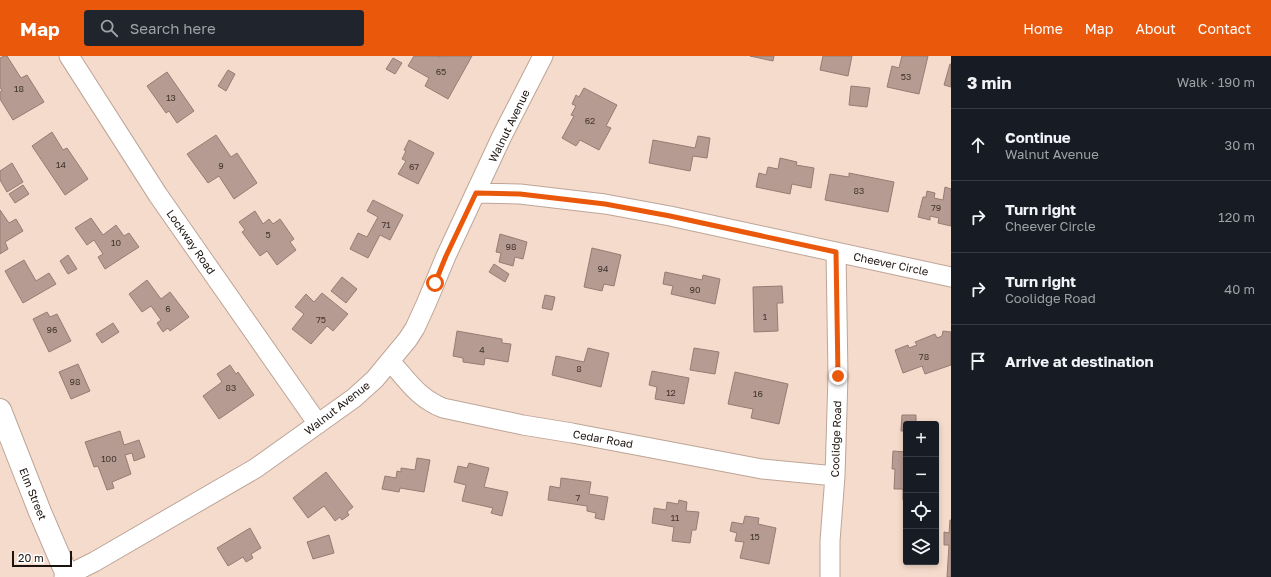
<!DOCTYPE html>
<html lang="en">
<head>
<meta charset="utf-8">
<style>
	body { margin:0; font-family:"Golos Text",sans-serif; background:#20242c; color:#f1f3f6 }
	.controls { position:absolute; right:12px; bottom:12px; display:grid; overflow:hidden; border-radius:4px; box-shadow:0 2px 6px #0003 }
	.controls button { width:36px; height:36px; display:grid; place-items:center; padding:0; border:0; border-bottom:1px solid #363941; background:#171b24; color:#f1f3f6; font:20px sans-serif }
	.scale { position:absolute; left:12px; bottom:10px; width:60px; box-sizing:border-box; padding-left:4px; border:2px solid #1c130e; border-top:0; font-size:11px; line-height:14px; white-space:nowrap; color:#1c130e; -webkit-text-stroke:3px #fff; paint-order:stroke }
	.stop { position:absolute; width:12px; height:12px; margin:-9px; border:3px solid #ea580c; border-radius:50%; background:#fff }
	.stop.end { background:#ea580c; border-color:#fff; box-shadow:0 1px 4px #0008 }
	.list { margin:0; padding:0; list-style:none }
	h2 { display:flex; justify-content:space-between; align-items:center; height:52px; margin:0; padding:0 16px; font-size:17px }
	h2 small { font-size:13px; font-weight:400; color:#9ea1a6 }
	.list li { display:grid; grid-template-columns:26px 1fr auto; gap:12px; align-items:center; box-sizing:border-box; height:72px; padding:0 16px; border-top:1px solid #363941 }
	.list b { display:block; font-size:15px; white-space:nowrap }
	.list p { margin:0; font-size:13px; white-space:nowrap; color:#9ea1a6 }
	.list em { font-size:13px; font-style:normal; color:#9ea1a6 }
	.icon { flex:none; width:22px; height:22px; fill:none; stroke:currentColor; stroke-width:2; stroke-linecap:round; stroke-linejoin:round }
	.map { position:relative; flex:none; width:951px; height:521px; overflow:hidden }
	header { display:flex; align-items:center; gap:24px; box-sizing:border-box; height:56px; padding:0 20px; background:#ea580c; color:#fff }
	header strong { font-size:19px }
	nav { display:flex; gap:22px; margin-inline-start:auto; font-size:14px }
	.search { width:280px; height:36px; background:#20242c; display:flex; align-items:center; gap:10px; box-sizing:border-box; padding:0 14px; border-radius:4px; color:#9ea1a6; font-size:15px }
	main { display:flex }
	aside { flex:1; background:#171b24 }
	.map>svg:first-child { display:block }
	.building { fill:#b69b92; stroke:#967c73 }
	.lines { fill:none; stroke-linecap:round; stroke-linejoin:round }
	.minor-casing { stroke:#bda597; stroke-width:21 }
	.major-casing { stroke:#bda597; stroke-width:24 }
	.minor { stroke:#fff; stroke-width:19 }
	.major { stroke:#fff; stroke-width:22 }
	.route { stroke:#ea580c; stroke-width:5 }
	.labels { text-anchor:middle; stroke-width:4; stroke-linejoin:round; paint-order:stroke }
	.number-label { font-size:9px; fill:#42352f }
	.street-label { font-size:11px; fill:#1c130e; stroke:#fff }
</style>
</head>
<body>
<header>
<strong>Map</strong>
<div class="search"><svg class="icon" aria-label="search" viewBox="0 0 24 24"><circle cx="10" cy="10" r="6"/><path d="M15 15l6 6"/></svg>Search here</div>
<nav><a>Home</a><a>Map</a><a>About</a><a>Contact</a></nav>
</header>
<main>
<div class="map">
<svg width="951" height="521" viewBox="0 0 951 521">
	<rect width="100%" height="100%" fill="#f5dbcc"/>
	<!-- building -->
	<path class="building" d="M4,0h3l14,22 6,-3 17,27 -31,18 -13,-21v-7l2,-1 -2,-4v-29z
		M414,0h24l3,1 1,-1h30l-24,43 -23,-13 4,-8 -21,-12z
		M750,0h24l-1,5z
		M823,0h29l-4,20 -28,-6z
		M902,0h26l-9,38 -32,-7 5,-21 7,2z
		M393,2l9,5 -7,11 -9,-5z
		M950,8h1v23l-7,-2z
		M228,14l7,4 -9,17 -8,-5z
		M167,16l27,39 -17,12 -8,-12 -3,2 -19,-27z
		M851,30l19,2 -3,19 -18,-2z
		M584,32l33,17 -11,21 5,2 -12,22 -19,-10 -4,6 -14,-8 12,-22 -3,-1 5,-9 -4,-2 4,-9 3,2z
		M52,76l11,18 4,-2 21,31 -23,16 -33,-49z
		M216,79l15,22 6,-4 20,30 -23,16 -15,-23 -11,7 -21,-29z
		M698,80l12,2 -3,20 -14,-2 -3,15 -41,-8 4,-23 42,8z
		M409,84l25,13 -16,31 -20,-10 8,-13 -4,-2 4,-8 -2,-1z
		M780,102l17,4 -1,3 18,3 -3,20 -19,-4 -2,10 -34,-7 3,-14 7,2 2,-8 10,2z
		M12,107l11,19 -16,10 -7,-12v-9z
		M849,117l45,9 -6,30 -63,-12 5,-26 19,3z
		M23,129l6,9 -14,9 -6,-9z
		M945,131l6,2v37l-13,-3 1,-5 -9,-2v4l-12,-3 5,-20h3l1,-6 8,2 -1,5 9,2z
		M373,144l30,15 -13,25 -10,-5 -12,23 -18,-9 8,-16 9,4 11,-20 -11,-6z
		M0,154l9,13 7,-4 7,12 -18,11 3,7 -8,5z
		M255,155l8,13 6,-5 4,5 7,-5 14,20 -4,3 6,8 -19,15 -10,-14 -7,5 -18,-24 3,-2 -6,-8z
		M91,162l12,17 13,-10 8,11 5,-3 10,14 -34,22 -7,-12 5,-3 -9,-14 -7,5 -12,-17z
		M500,178l27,8 -4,17 -8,-2 -2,9 -14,-4 2,-9 -5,-1z
		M592,192l29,7 -7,31 -10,-2 -2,7 -18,-4z
		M68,199l9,14 -9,5 -8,-13z
		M24,204l12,21 13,-8 7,11 -33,19 -18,-32z
		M494,208l15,10 -4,8 -16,-10z
		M665,216l37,8 1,-5 17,4 -5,25 -44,-10 2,-8 -10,-2z
		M342,221l15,12 -11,14 -15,-12z
		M147,224l14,19 9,-7 19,25 -19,14 -2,-3 -5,4 -6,-9 4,-3 -10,-14 -9,6 -13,-18z
		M782,230l1,17h-6l1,28 -24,1 -1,-45z
		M322,237l26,21 -15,17 -6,-5 -16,18 -19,-15 12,-15 -9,-7 11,-13 8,8z
		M545,239l10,2 -3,13 -10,-2z
		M47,256l3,5 7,-3 14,27 -22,11 -16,-33z
		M113,267l6,9 -17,11 -6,-9z
		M457,275l45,8v4l9,1 -3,18 -23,-4 -1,7 -21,-3v-4l-10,-2z
		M943,275l8,1v33l-26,9 -3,-8 -19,7 -8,-23 13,-5 1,3 8,-3 -2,-3 20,-8 2,4 5,-2z
		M588,292l21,5 -8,34 -49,-12 4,-19 28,6z
		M694,292l25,4 -4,22 -25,-4z
		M78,308l12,27 -19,8 -12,-27z
		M230,309l6,9 2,-2 16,23 -35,24 -16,-23 19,-14 -5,-8z
		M652,315l37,7 -5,26 -29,-5 2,-12 -8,-2z
		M735,316l53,12 -9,40 -28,-6 2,-9 -25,-5z
		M902,359h14v9h-10v7h-5z
		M120,375l4,14 15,-5 6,17 -11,4 -2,-8 -7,2 6,19 -19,8 2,6 -7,2 -9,-24 -4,1 -9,-25z
		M893,395l13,1v48h-3v-11h-9l1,-20h-3z
		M417,402l13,2 -6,32 -24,-4 -1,4 -17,-3 3,-13 11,2 1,-7 4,1v-4l14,2z
		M469,407l20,5 -5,19 24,5 -6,24 -11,-3 2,-5 -31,-7 4,-16 -12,-3 4,-16 9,2z
		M326,416l27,35 -6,5 2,3 -7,5 -2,-3 -5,4 -11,-15 -16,12 -15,-20z
		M561,422l30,4 -2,12 19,3 -4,23 -9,-2 1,-5 -9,-2v-5l-39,-6 2,-14 10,2z
		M679,444l8,2 -1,9 13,1 -3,18h-4l-2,13 -18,-2 2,-14 -22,-4 2,-15 12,2 1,-8 11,2z
		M745,460l14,2 -1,6 18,4 -7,36 -29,-6 4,-16 -9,-1 2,-8 -7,-2 2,-9 11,2z
		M950,464h1v57h-4l2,-32h-5v-13l5,1z
		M250,472l11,20 -10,6 2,4 -7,4 -3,-5 -15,9 -11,-18z
		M329,479l5,18 -21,6 -6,-17z"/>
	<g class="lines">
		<defs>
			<path id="minor" d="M69,0l89,139 160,229
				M476,137l44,1 85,10 65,12 281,61
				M390,305c17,19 28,37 53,47l80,17 49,8 190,36 73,7
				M64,521l30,-15 162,-94 98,-70 21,-19 33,-40 7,-11 11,-24 20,-48 56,-120 41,-80
				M830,521v-36l5,-65 3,-100 -2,-124"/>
			<path id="major" d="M0,354l40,102 28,65"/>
		</defs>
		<!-- minor casing -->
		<use href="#minor" class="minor-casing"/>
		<!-- major casing -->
		<use href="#major" class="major-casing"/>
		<!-- minor -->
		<use href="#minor" class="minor"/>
		<!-- major -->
		<use href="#major" class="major"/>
	</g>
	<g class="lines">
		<!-- route -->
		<path class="route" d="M435,227l11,-27 30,-63 44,1 85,10 65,12 166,36 2,124"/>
	</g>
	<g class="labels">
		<!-- number labels -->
		<g class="number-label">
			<text x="441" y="19">65</text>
			<text x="906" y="24">53</text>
			<text x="19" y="36">18</text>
			<text x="171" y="45">13</text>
			<text x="590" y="68">62</text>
			<text x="61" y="112">14</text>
			<text x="221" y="113">9</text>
			<text x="414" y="114">67</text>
			<text x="859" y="138">83</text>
			<text x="936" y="155">79</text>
			<text x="386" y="172">71</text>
			<text x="268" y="182">5</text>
			<text x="116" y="190">10</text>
			<text x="511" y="194">98</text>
			<text x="603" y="216">94</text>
			<text x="695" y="237">90</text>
			<text x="168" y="256">6</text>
			<text x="765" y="264">1</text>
			<text x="321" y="267">75</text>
			<text x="52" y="277">96</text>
			<text x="482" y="297">4</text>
			<text x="924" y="304">78</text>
			<text x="579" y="316">8</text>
			<text x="75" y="329">98</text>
			<text x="231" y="335">83</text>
			<text x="671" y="340">12</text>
			<text x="758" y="341">16</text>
			<text x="109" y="406">100</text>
			<text x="578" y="445">7</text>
			<text x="675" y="465">11</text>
			<text x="755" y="484">15</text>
		</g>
		<!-- street labels -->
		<g class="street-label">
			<text transform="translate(509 70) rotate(-64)" y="4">Walnut Avenue</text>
			<text transform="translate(191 186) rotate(55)" y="4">Lockway Road</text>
			<text transform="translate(891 208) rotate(12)" y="4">Cheever Circle</text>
			<text transform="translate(337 352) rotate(-38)" y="4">Walnut Avenue</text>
			<text transform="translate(603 383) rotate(10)" y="4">Cedar Road</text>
			<text transform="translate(836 383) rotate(-88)" y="4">Coolidge Road</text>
			<text transform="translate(33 438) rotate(68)" y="4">Elm Street</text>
		</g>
	</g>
</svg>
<div class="controls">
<button>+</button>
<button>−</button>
<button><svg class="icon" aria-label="locate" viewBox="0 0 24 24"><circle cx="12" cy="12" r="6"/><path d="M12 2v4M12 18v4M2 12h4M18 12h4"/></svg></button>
<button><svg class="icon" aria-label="layers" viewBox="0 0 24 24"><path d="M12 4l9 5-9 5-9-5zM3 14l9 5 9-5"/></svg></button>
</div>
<div class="scale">20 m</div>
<div class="stop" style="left:435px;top:227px"></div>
<div class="stop end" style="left:838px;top:320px"></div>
</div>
<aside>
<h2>3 min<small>Walk · 190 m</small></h2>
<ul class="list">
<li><svg class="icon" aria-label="ahead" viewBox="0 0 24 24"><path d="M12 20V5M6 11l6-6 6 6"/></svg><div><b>Continue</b><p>Walnut Avenue</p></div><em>30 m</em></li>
<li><svg class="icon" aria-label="right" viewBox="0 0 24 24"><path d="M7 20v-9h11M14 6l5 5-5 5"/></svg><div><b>Turn right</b><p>Cheever Circle</p></div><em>120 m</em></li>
<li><svg class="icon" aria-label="right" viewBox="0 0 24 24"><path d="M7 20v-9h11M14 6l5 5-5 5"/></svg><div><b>Turn right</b><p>Coolidge Road</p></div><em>40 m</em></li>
<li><svg class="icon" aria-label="arrive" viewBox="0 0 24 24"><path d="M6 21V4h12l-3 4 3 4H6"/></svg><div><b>Arrive at destination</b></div></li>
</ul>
</aside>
</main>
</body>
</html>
